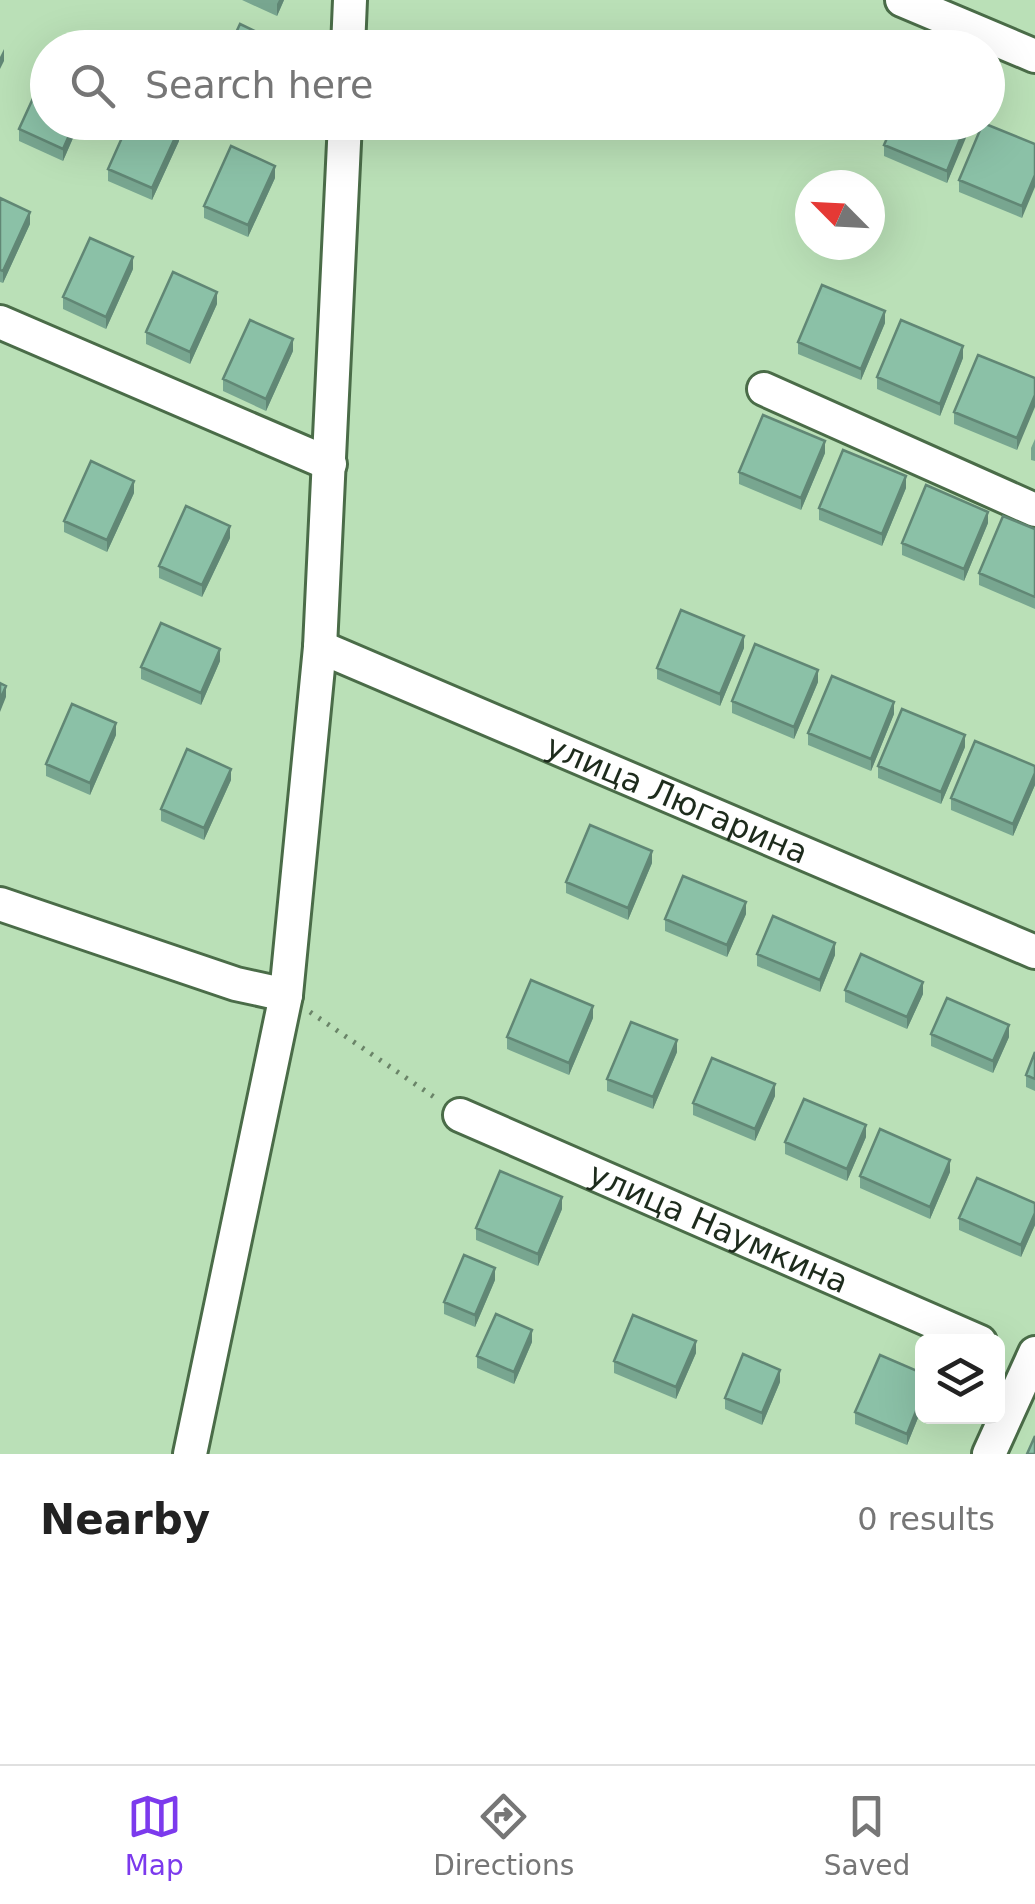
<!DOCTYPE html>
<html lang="en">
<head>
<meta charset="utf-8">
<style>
	body { margin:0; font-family:"DejaVu Sans",sans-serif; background:#f6f6f6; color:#222 }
	.controls { position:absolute; right:30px; bottom:30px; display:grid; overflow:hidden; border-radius:15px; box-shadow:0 10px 40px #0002 }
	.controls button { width:90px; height:90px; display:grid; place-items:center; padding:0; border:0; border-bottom:2px solid #e0e0e0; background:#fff; color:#222; font:50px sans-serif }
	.compass { position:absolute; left:795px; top:170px; width:90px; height:90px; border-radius:50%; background:#fff; box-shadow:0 10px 40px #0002; rotate:294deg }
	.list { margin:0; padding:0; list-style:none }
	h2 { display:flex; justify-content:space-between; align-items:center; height:130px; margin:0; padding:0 40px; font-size:42px }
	h2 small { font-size:32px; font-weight:400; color:#767676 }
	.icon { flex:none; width:55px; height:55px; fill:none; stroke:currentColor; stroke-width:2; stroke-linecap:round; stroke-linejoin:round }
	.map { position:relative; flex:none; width:1035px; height:1454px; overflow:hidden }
	.search { position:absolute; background:#fff; box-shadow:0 10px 40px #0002; left:30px; right:30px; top:30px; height:110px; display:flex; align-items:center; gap:25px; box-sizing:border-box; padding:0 35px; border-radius:55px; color:#767676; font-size:38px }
	.sheet { height:310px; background:#fff }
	nav { display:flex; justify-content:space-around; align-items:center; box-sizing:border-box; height:140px; border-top:2px solid #e0e0e0; background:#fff; font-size:28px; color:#767676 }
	nav a { display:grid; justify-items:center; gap:5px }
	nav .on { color:#7c3aed }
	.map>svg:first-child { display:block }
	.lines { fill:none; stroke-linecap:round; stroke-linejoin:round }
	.minor-casing { stroke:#4a6c48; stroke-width:38 }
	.path { stroke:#6a8468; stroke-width:5; stroke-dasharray:2.5 8; stroke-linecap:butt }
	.minor { stroke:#fff; stroke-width:32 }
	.wall { fill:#78a690 }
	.shaded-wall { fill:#618775 }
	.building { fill:#8bc1a7; stroke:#618775; stroke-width:2.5 }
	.labels { text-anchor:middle; stroke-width:8; stroke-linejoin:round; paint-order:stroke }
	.street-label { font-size:32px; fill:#1d2b1c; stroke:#e8fbe6 }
</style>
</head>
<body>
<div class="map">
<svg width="1035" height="1454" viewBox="0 0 1035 1454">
	<rect width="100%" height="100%" fill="#bae0b7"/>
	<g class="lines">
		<defs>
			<g id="minor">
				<path d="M902,0l133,56"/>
				<path d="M348,48l2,-48"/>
				<path d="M0,322l330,142"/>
				<path d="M764,389l271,121"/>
				<path id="s1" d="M320,647l715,305"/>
				<path d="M0,904l236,80 50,11"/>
				<path id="s2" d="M460,1115l520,227"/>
				<path d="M190,1454l96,-459 34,-348 25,-525"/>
				<path d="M989,1454l46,-101"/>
			</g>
		</defs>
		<!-- minor casing -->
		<use href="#minor" class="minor-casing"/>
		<!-- path -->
		<path class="path" d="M310,1012l127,87"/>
		<!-- minor -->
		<use href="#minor" class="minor"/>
	</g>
	<!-- wall -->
	<path class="wall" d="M242,0h42l-7,16z
		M80,122l-17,39 -44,-20v-12z
		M971,122l-24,61 -63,-27v-11z
		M179,141l-27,59 -44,-19v-12z
		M1035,144l-13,74 -63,-26v-12z
		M275,178l-27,59 -44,-19v-12z
		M0,198l30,26 -27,59 -3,-1z
		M133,269l-27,60 -43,-20v-12z
		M217,304l-27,60 -44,-20v-12z
		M885,323l-24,57 -63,-26v-12z
		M293,351l-27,60 -43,-20v-12z
		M963,358l-23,58 -63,-27v-12z
		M1035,378l-18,72 -63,-26v-12z
		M1035,439v22l-4,-1v-12z
		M825,453l-24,57 -62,-26v-12z
		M906,488l-24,58 -63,-26v-12z
		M134,493l-27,59 -43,-20v-11z
		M988,523l-24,58 -62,-26v-12z
		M1035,529v80l-56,-24v-12z
		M230,538l-28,59 -43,-19v-12z
		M744,648l-24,58 -63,-27v-11z
		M220,661l-19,44 -60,-26v-12z
		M818,682l-24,57 -62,-26v-12z
		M894,714l-23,57 -63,-26v-12z
		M116,735l-26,60 -44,-19v-12z
		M965,747l-24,57 -63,-26v-12z
		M1035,766v19l-22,51 -62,-26v-12z
		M231,780l-27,60 -43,-19v-12z
		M652,863l-24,57 -62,-27v-11z
		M746,914l-19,43 -62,-26v-12z
		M757,954l78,1 -15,37 -63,-26z
		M845,990l78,4 -16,35 -62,-27z
		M593,1018l-24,57 -62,-26v-12z
		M931,1034l78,3 -16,36 -62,-27z
		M677,1052l-24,57 -46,-18v-12z
		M1035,1052v39l-9,-4v-12z
		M775,1096l-20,45 -62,-26v-12z
		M866,1137l-19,44 -62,-27v-12z
		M950,1172l-20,47 -70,-31v-12z
		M1035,1203v22l-14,32 -62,-27v-12z
		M562,1209l-24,57 -62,-26v-12z
		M495,1280l-20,47 -31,-13v-12z
		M532,1342l-18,42 -37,-16v-12z
		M696,1353l-20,46 -62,-26v-12z
		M922,1373v35l-15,37 -52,-21v-12z
		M780,1382l-18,43 -37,-16v-11z"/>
	<!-- shaded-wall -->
	<path class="shaded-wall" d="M279,0h5l-7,16v-12z
		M4,49v12l-4,8v-12z
		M75,122h5l-17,39v-12z
		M967,122h4v4l-24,57v-12z
		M179,129v12l-27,59v-12z
		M275,166v12l-27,59v-12z
		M1035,175v12l-13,31v-12z
		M30,212v12l-27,59v-12z
		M133,257v12l-27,60v-12z
		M217,292v12l-27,60v-12z
		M885,311v12l-24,57v-11z
		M293,339v12l-27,60v-12z
		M963,346v12l-23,58v-12z
		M1035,395v12l-18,43v-12z
		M825,441v12l-24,57v-12z
		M906,476v12l-24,58v-12z
		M134,481v12l-27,59v-12z
		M988,512v11l-24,58v-12z
		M230,526v12l-28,59v-12z
		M744,636v12l-24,58v-12z
		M220,649v12l-19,44v-12z
		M818,670v12l-24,57v-12z
		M6,686v11l-6,15v-12z
		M894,702v12l-23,57v-12z
		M116,723v12l-26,60v-12z
		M965,735v12l-24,57v-12z
		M231,769v11l-27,60v-12z
		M1035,773v12l-22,51v-12z
		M652,851v12l-24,57v-12z
		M746,902v12l-19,43v-12z
		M835,943v12l-15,37v-12z
		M923,982v12l-16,35v-12z
		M593,1006v12l-24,57v-12z
		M1009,1025v12l-16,36v-12z
		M677,1040v12l-24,57v-12z
		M775,1084v12l-20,45v-12z
		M866,1125v12l-19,44v-12z
		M950,1160v12l-20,47v-12z
		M562,1197v12l-24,57v-12z
		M1035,1213v12l-14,32v-12z
		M495,1268v12l-20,47v-12z
		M532,1330v12l-18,42v-12z
		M696,1341v12l-20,46v-12z
		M780,1370v12l-18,43v-12z
		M922,1396v12l-15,37v-11z"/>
	<!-- building -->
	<path class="building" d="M240,24l50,24h-61z
		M46,70l2,52h27l-12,27 -44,-20z
		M129,122h35l15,7 -27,59 -44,-19z
		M894,122h73l-20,49 -63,-26z
		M983,123l52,21v31l-13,31 -63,-26z
		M231,146l44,20 -27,59 -44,-19z
		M0,198l30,14 -27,59 -3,-1z
		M90,238l43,19 -27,60 -43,-20z
		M173,272l44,20 -27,60 -44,-20z
		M822,285l63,26 -24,58 -63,-27z
		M250,320l43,19 -27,60 -43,-20z
		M901,320l62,26 -23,58 -63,-27z
		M978,355l57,23v17l-18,43 -63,-26z
		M763,415l62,26 -24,57 -62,-26z
		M843,450l63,26 -24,58 -63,-26z
		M91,461l43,20 -27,59 -43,-19z
		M926,485l62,27 -24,57 -62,-26z
		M186,506l44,20 -28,59 -43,-19z
		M1003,516l32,13v68l-56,-24z
		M681,610l63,26 -24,58 -63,-26z
		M161,623l59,26 -19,44 -60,-26z
		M755,644l63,26 -24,57 -62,-26z
		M832,676l62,26 -23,57 -63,-26z
		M0,683l6,3 -6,14z
		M72,704l44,19 -26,60 -44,-19z
		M902,709l63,26 -24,57 -63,-26z
		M975,741l60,25v7l-22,51 -62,-26z
		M187,749l44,20 -27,59 -43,-19z
		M590,825l62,26 -24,57 -62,-26z
		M683,876l63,26 -19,43 -62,-26z
		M773,916l62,27 -15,37 -63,-26z
		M861,954l62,28 -16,35 -62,-27z
		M531,980l62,26 -24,57 -62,-26z
		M947,998l62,27 -16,36 -62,-27z
		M631,1022l46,18 -24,57 -46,-18z
		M1035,1052v27l-9,-4z
		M712,1058l63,26 -20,45 -62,-26z
		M804,1099l62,26 -19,44 -62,-27z
		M880,1129l70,31 -20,47 -70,-31z
		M500,1171l62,26 -24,57 -62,-26z
		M977,1178l58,25v10l-14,32 -62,-27z
		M464,1255l31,13 -20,47 -31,-13z
		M496,1314l36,16 -18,42 -37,-16z
		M633,1315l63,26 -20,46 -62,-26z
		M743,1354l37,16 -18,43 -37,-15z
		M880,1355l42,18v23l-15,38 -52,-22z
		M1035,1436v18h-8z"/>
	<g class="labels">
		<!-- street labels -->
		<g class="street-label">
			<text dy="11" stroke="none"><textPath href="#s1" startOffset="388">улица Люгарина</textPath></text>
			<text dy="11" stroke="none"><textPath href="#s2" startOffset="282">улица Наумкина</textPath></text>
		</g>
	</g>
</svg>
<div class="controls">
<button><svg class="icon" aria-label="layers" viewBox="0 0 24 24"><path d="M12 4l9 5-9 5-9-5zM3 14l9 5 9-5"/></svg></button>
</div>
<svg class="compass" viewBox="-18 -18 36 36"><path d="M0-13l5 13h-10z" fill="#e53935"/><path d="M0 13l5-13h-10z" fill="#767676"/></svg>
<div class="search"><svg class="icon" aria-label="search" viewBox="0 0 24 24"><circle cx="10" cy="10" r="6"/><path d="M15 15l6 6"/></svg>Search here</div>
</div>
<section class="sheet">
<h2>Nearby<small>0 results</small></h2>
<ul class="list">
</ul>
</section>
<nav>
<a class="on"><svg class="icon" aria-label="map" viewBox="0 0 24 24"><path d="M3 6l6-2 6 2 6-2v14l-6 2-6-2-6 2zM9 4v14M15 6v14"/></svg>Map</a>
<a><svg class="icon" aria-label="directions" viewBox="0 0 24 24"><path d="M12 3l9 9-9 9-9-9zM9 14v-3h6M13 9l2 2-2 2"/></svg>Directions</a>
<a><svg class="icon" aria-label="saved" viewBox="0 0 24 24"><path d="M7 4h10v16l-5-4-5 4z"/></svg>Saved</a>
</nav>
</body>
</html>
